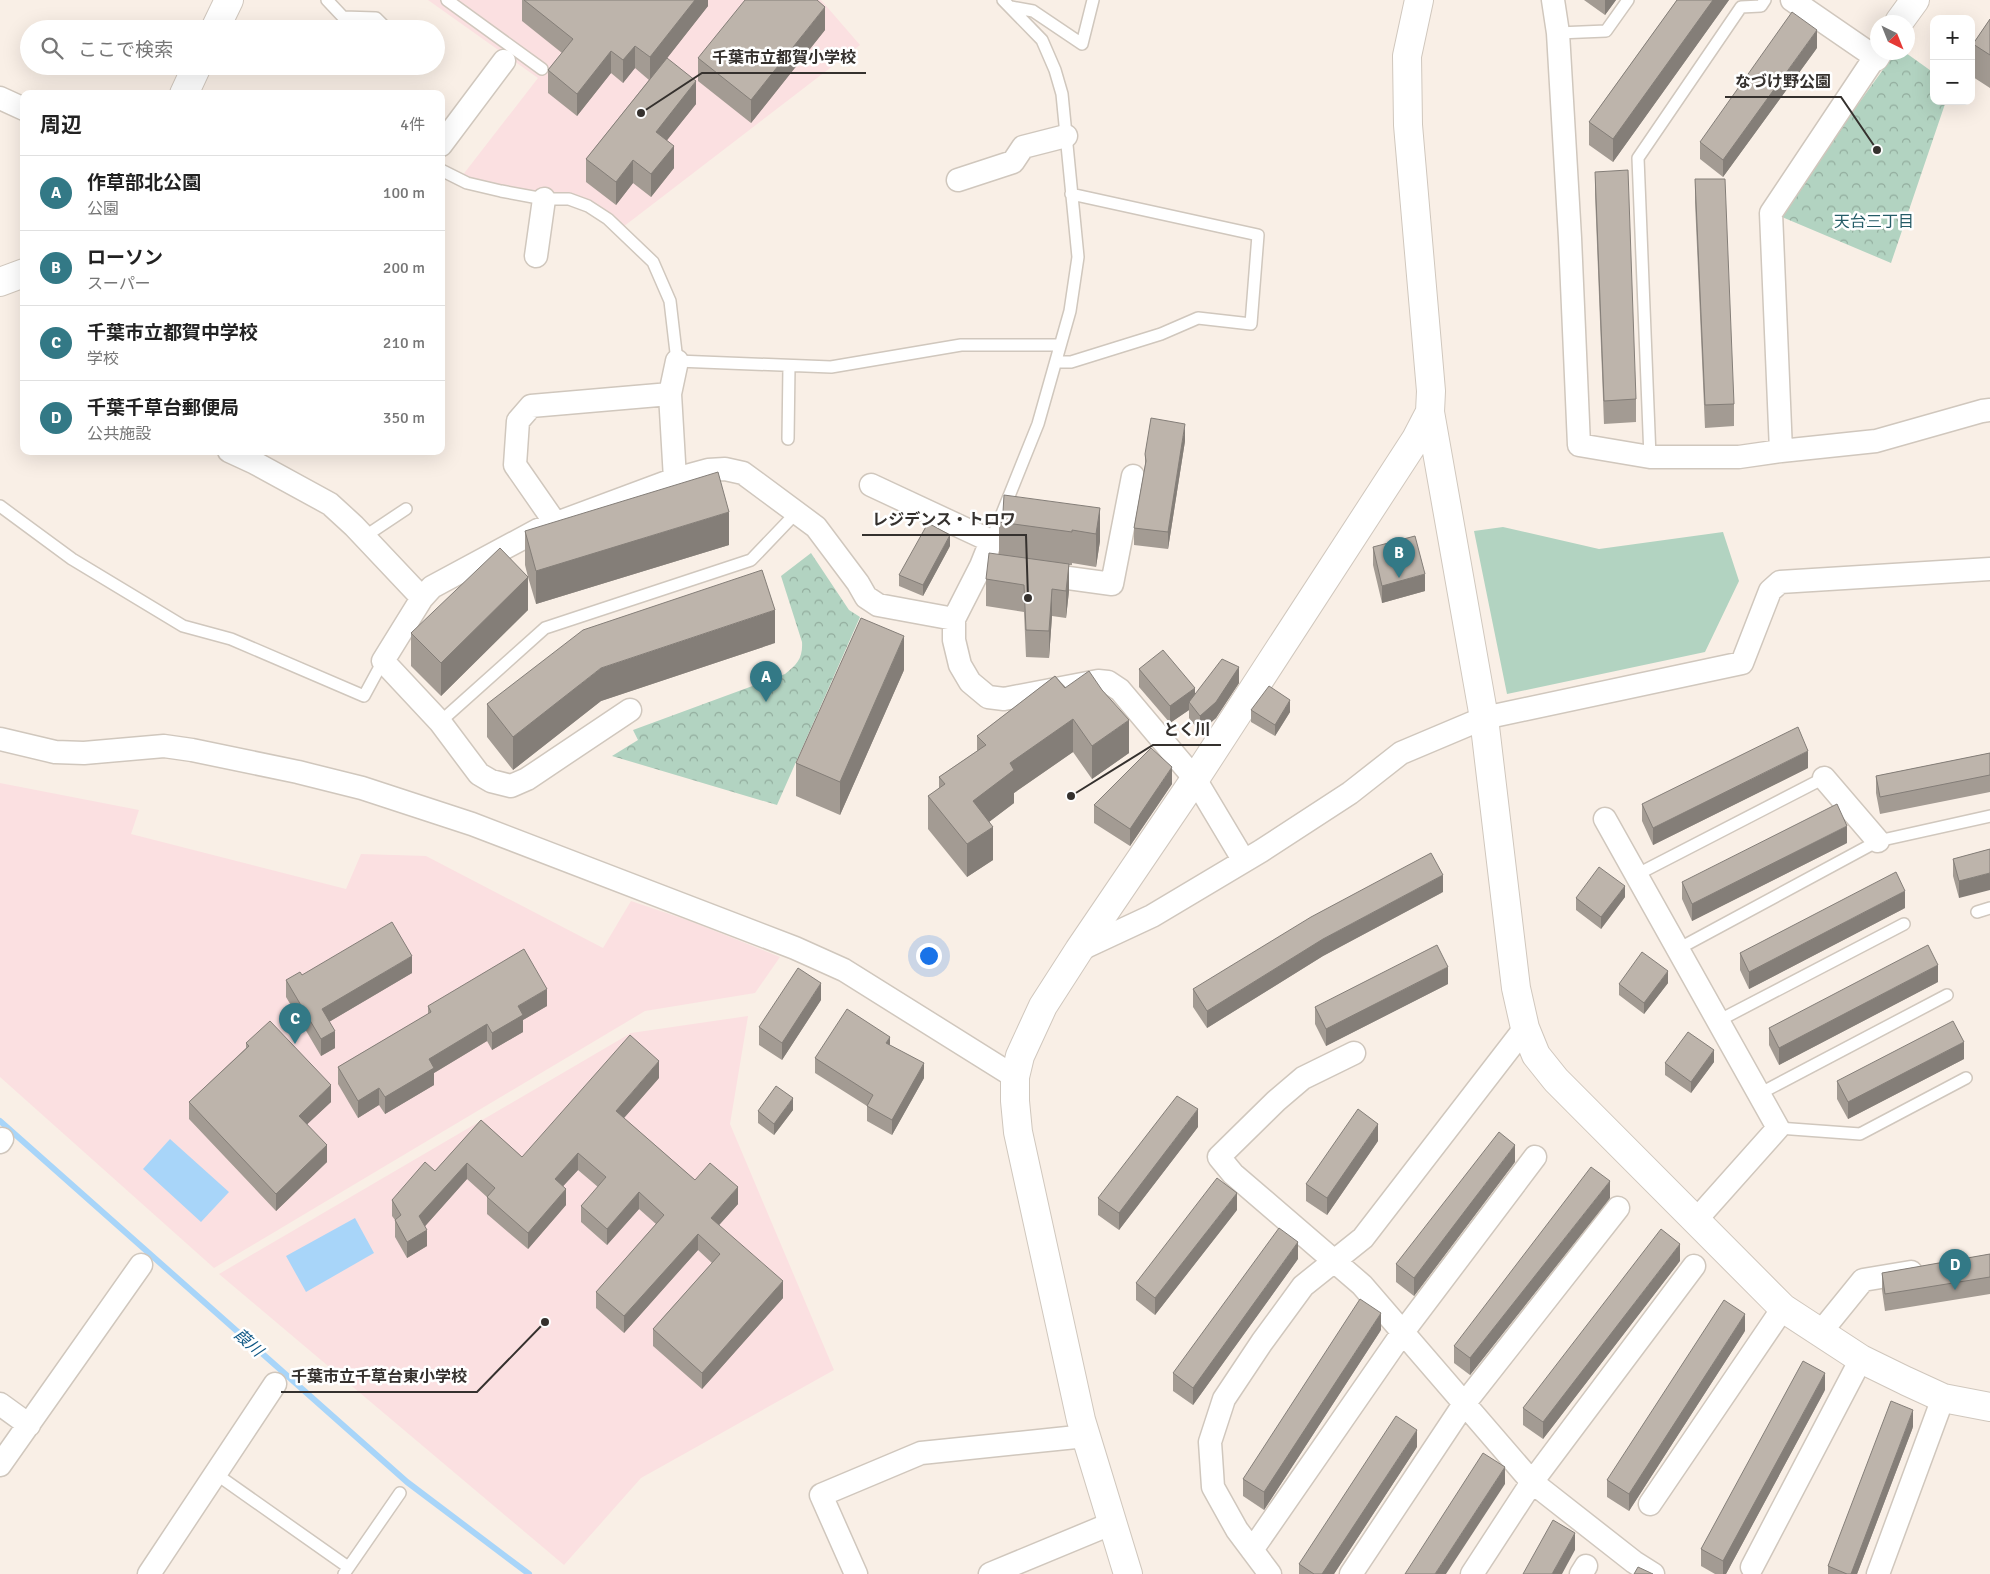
<!DOCTYPE html>
<html lang="ja">
<head>
<meta charset="utf-8">
<style>
	body { margin:0; font-family:Signika,"Noto Sans JP",sans-serif; background:#f6f6f6; color:#222 }
	.controls { position:absolute; right:15px; top:15px; display:grid; overflow:hidden; border-radius:10px; box-shadow:0 5px 20px #0002 }
	.controls button { width:45px; height:45px; display:grid; place-items:center; padding:0; border:0; border-bottom:1px solid #e0e0e0; background:#fff; color:#222; font:25px sans-serif }
	.compass { position:absolute; left:1870px; top:15px; width:45px; height:45px; border-radius:50%; background:#fff; box-shadow:0 5px 20px #0002; rotate:137deg }
	.you { position:absolute; left:928px; top:955px; width:18px; height:18px; margin:-12px; border:4px solid #fff; border-radius:50%; background:#1a73e8; box-shadow:0 0 0 8px #1a73e833 }
	.badge { display:grid; place-items:center; width:32px; height:32px; border-radius:50%; background:#337986; color:#fff; font-size:16px; font-weight:700 }
	.pin { position:absolute; translate:-50% -41px; filter:drop-shadow(0 1px 2px #0008) }
	.pin::after { content:''; position:absolute; top:26px; width:18px; height:15px; background:inherit; clip-path:polygon(0 0,100% 0,50% 100%) }
	.list { margin:0; padding:0; list-style:none }
	h2 { display:flex; justify-content:space-between; align-items:center; height:65px; margin:0; padding:0 20px; font-size:21px }
	h2 small { font-size:16px; font-weight:400; color:#767676 }
	.list li { display:grid; grid-template-columns:32px 1fr auto; gap:15px; align-items:center; box-sizing:border-box; height:75px; padding:0 20px; border-top:1px solid #e0e0e0 }
	.list b { display:block; font-size:19px; white-space:nowrap }
	.list p { margin:0; font-size:16px; white-space:nowrap; color:#767676 }
	.list em { font-size:16px; font-style:normal; color:#767676 }
	.icon { flex:none; width:28px; height:28px; fill:none; stroke:currentColor; stroke-width:2; stroke-linecap:round; stroke-linejoin:round }
	.map { position:relative; flex:none; width:1990px; height:1574px; overflow:hidden }
	.search { position:absolute; background:#fff; box-shadow:0 5px 20px #0002; left:20px; top:20px; width:425px; height:55px; display:flex; align-items:center; gap:12px; box-sizing:border-box; padding:0 18px; border-radius:28px; color:#767676; font-size:19px }
	.panel { position:absolute; background:#fff; box-shadow:0 5px 20px #0002; left:20px; top:90px; width:425px; height:365px; border-radius:10px }
	.map>svg:first-child { display:block }
	.education { fill:#fbe0e1 }
	.forest { fill:url(#forest-crowns) }
	.garden { fill:#b2d3c1 }
	.water { fill:#a8d5f9 }
	.lines { fill:none; stroke-linecap:round; stroke-linejoin:round }
	.stream { stroke:#a8d5f9; stroke-width:6 }
	.lane-casing { stroke:#d0c7bd; stroke-width:14 }
	.street-casing { stroke:#d0c7bd; stroke-width:25 }
	.secondary-casing { stroke:#d0c7bd; stroke-width:30 }
	.lane { stroke:#fff; stroke-width:11 }
	.street { stroke:#fff; stroke-width:22 }
	.secondary { stroke:#fff; stroke-width:28 }
	.wall { fill:#a39b93 }
	.shaded-wall { fill:#847e78 }
	.building { fill:#bdb4ab; stroke:#847e78 }
	.labels { text-anchor:middle; stroke-width:5; stroke-linejoin:round; paint-order:stroke }
	.neighbourhood-label { font-size:16px; fill:#255c67; stroke:#fff }
	.water-label { font-size:16px; font-style:italic; fill:#0e5784; stroke:#fff }
	.leader { fill:none; stroke:#35312e; stroke-width:2 }
	.callout-dot { fill:#35312e; stroke:#fff; stroke-width:2 }
	.callout-label { font-size:16px; text-anchor:middle; font-weight:bold; fill:#35312e; stroke:#fff; stroke-width:5; stroke-linejoin:round; paint-order:stroke }
</style>
</head>
<body>
<div class="map">
<svg width="1990" height="1574" viewBox="0 0 1990 1574">
	<defs>
		<pattern id="forest-crowns" width="20" height="18" patternUnits="userSpaceOnUse" patternTransform="scale(1.25)"><rect width="20" height="18" fill="#b2d3c1"/><path d="M2 6a3 3 0 1 1 6 0M12 15a3 3 0 1 1 6 0" fill="none" stroke="#92ac9d"/></pattern>
	</defs>
	<rect width="100%" height="100%" fill="#f9efe6"/>
	<!-- education -->
	<path class="education" d="M428,0h393l39,45 -237,182 -15,-14 -101,-24 -45,-13 76,-98z
		M0,783l139,27 -8,24 215,55 15,-35 65,2 177,92 28,-47 59,20 90,36 -25,36 -110,18 -431,257 -214,-191z
		M748,1016l-18,108 104,246 -193,108 -77,87 -345,-291 412,-241z"/>
	<!-- forest -->
	<path class="forest" d="M1895,53h11l28,20v28h12l-55,162 -109,-46 7,-17z
		M811,553l38,57 11,7 -83,188 -165,-49 26,-16 -5,-10 152,-56c12,-9 18,-16 17,-32l-21,-66z"/>
	<!-- garden -->
	<path class="garden" d="M1503,527l96,22 124,-17 16,49 -34,71 -198,42 -33,-163z"/>
	<!-- water -->
	<path class="water" d="M170,1139l59,53 -28,30 -58,-53z
		M355,1218l19,35 -68,39 -20,-36z"/>
	<g class="lines">
		<!-- stream -->
		<path class="stream" d="M0,1121l407,361 122,92"/>
		<defs>
			<path id="lane" d="M327,0l16,17 33,1 11,11
				M447,0l95,69
				M1011,7l22,4 49,33 11,-44
				M1558,33l48,-2 22,-31
				M441,170l26,13 34,8 43,8h25l19,7 20,13 45,43 17,39 7,60 154,6 130,-22h99
				M1056,362h15l90,-28 37,-16 53,6 7,-89 -187,-41
				M788,439l1,-73
				M1650,457l-12,-299 103,-151 20,-1 4,-6
				M0,506l72,53 111,67 48,13 133,57 19,-35
				M364,537l42,-28
				M991,541l47,-117 32,-113 8,-54 -16,-163 -7,-24 -13,-30 -39,-40
				M440,722l105,-94 206,-68 45,-47
				M1636,875l188,-97
				M1977,912l13,-4
				M1678,949l200,-108 112,-25
				M1718,1021l186,-97
				M1759,1094l188,-99
				M1778,1128l82,6 106,-56
				M216,1474l132,93
				M344,1574l56,-81"/>
			<path id="street" d="M1553,0l5,33 12,205 9,207 71,12h89l42,-6
				M1792,0l83,57 -104,156 10,238 95,-10 106,-30 8,-1
				M0,98l24,11
				M441,145l63,-84
				M958,180l55,-18 10,-15 43,-11
				M536,256l8,-57
				M229,451l26,12 75,41 24,22 68,72
				M675,479l-5,-85 7,-33
				M871,485l120,56 -10,25 -27,53v21l6,25 10,17 18,15 16,2 94,-18 10,1 12,8 75,89 49,82
				M556,524l-41,-59 3,-44 13,-15 139,-12
				M1039,574l73,10 21,-108
				M630,710l-103,69 -16,7 -20,-5 -12,-7 -39,-52 -57,-61 39,-63 10,-11 106,-57 137,-51 33,-9 17,-1 18,4 73,54 42,56 8,14 12,8 76,14
				M0,739l55,13 29,1 80,-7 28,4 106,22 64,16 110,36 323,124 49,22 171,107
				M1824,778l54,63
				M1605,819l173,309 -82,92
				M1079,950l73,-34 109,-65 89,-58 51,-40 83,-35 258,-55 28,-72 10,-9 210,-13
				M1354,1053l-51,25 -27,23 -57,56 14,17 129,111 170,197 102,80 19,12
				M0,1142l2,-3
				M1820,1333l43,-53 48,-8
				M0,1404l29,21
				M0,1465l141,-200
				M1650,1504l133,-196
				M1252,1550l151,-218 132,-175
				M1752,1567l109,-208
				M149,1574l126,-190
				M856,1574l-35,-79 100,-42 165,-17
				M990,1574l123,-51
				M1270,1574l-33,-44 -24,-43 -3,-45 14,-43 38,-57 41,-56 60,-48 162,-210
				M1351,1574l113,-170 154,-196
				M1472,1574l60,-92 162,-216
				M1581,1574l5,-8
				M1878,1574l65,-176"/>
			<path id="secondary" d="M1419,0l-12,56 1,69 23,266 -1,21 54,306 32,270 9,40 11,27 20,25 227,228 78,51 45,22 37,17 47,9
				M1899,22l16,-22
				M215,29l14,-29
				M1875,57l3,-5
				M184,94l13,-28
				M0,282l24,-9
				M1128,1574l-47,-154 -63,-288 -3,-31v-24l5,-21 23,-50 36,-56 116,-171 221,-340 14,-27"/>
		</defs>
		<!-- lane casing -->
		<use href="#lane" class="lane-casing"/>
		<!-- street casing -->
		<use href="#street" class="street-casing"/>
		<!-- secondary casing -->
		<use href="#secondary" class="secondary-casing"/>
		<!-- lane -->
		<use href="#lane" class="lane"/>
		<!-- street -->
		<use href="#street" class="street"/>
		<!-- secondary -->
		<use href="#secondary" class="secondary"/>
	</g>
	<!-- wall -->
	<path class="wall" d="M522,0h186v6l-41,52 29,46 -29,36 7,28 -23,29 -18,-14 -17,22 -30,-23v-23l63,-79 -14,-12 -12,15 -12,-10 -34,43 -29,-23v-23l14,-17 -40,-32z
		M1584,0h32l-11,15z
		M1677,0h52l-116,162 -24,-17v-23z
		M1990,19v69l-17,-11v-33z
		M825,30l-74,93 -53,-42v-23z
		M1817,48l-94,129 -23,-18v-17z
		M1595,172l41,227v23l-32,2 -9,-230z
		M1695,179l39,225v22l-29,2 -10,-226z
		M1185,441l-17,108 -34,-4v-17l11,-63v-11z
		M1100,508v33l-4,26 -24,-4v2h-3v26l-3,27 -14,-2 -3,42 -23,-1 -2,-45 -38,-6v-27l13,-24v-33z
		M525,531l204,14 -193,59 -8,-27v33l-87,86 -30,-30v-33l117,-56 -3,-12z
		M950,546l-27,50 -24,-10v-11z
		M1373,547l52,44 -43,12 -9,-38z
		M775,643l-174,58 -88,69 -26,-33v-33z
		M1139,669l56,25 44,-11 -23,35 -16,14 -11,-14v-8l-19,13 -31,-36z
		M904,670l-64,145 -44,-19v-33z
		M1055,676l74,77 -37,26 -19,-27 -59,41v10l-25,19 4,38 -26,17 -39,-48v-33l11,-7v-12l38,-26v-15z
		M1251,710l39,2 -15,24 -24,-14z
		M1990,753v39l-110,22 -4,-21v-17z
		M1808,768l-155,77 -11,-24v-17z
		M1172,784l-42,62 -36,-23v-18z
		M1847,843l-155,78 -10,-22v-17z
		M1990,849l-31,49 -6,-22v-17z
		M1443,892l-120,64 -116,72 -14,-21v-18z
		M1625,897l-24,32 -25,-19v-12z
		M1905,908l-156,81 -9,-19v-17z
		M412,973l-83,49 6,26 -14,8 -35,-59v-17l16,-5z
		M1938,982l-159,83 -10,-20v-17z
		M1668,983l-24,31 -25,-19v-11z
		M1448,984l-122,62 -11,-22v-17z
		M821,1000l-39,60 -23,-15v-18z
		M428,1006h119l-24,14v12l-31,18 -5,-9 -53,32v12l-49,29 -6,-9 -21,13 -20,-34v-17l90,-53z
		M246,1043l85,59 -24,22 20,38 -51,49 -87,-92v-17l57,-54z
		M815,1058l109,20 -32,57 -25,-14v-15l-52,-33z
		M1964,1059l-116,60 -11,-20v-18z
		M1714,1062l-23,31 -26,-18v-12z
		M659,1078l-35,40 71,62 43,24 -19,21 64,73 -81,91 -49,-43v-17l59,-66 -14,-13 -74,83 -28,-25v-16l60,-68 -17,-15 -32,36 -26,-23v-16l17,-19 -20,-17 -15,16 3,19 -38,44 -41,-35v-17l-20,-18 -42,47 2,20 -20,12 -12,-21v-17l-3,-4v-16l43,-29 46,-51 41,37z
		M793,1110l-19,25 -16,-12v-12z
		M1198,1127l-79,103 -21,-15v-17z
		M1378,1141l-51,74 -21,-14v-17z
		M1515,1162l-101,134 -18,-14v-18z
		M1610,1198l-140,177 -16,-12v-17z
		M1237,1210l-82,105 -19,-15v-17z
		M1990,1254v40l-105,17 -3,-21v-17z
		M1298,1259l-105,146 -20,-14v-18z
		M1680,1261l-137,178 -20,-14v-17z
		M1381,1330l-117,180 -21,-14v-17z
		M1745,1331l-116,180 -22,-14v-17z
		M1825,1390l-99,184h-11l-14,-8v-17z
		M1913,1427l-56,147h-29v-8z
		M1417,1447l-83,127h-35v-10z"/>
	<!-- shaded-wall -->
	<path class="shaded-wall" d="M695,0h13v6l-58,74v-23z
		M1605,0h11l-11,15z
		M1713,0h16l-116,162v-23z
		M825,7v23l-74,93v-23z
		M1817,30v18l-94,129v-17z
		M635,46v22l-12,15v-23z
		M611,51v22l-34,43v-22z
		M696,81v23l-40,50v-22z
		M674,146v22l-23,29v-23z
		M633,160v23l-17,22v-23z
		M1185,424v17l-17,108v-17z
		M1100,508v33l-4,26v-33z
		M729,512v33l-193,59v-33z
		M950,535v11l-27,50v-11z
		M1069,564v27l-3,27v-27z
		M1425,574v17l-43,12v-17z
		M528,577v33l-87,86v-33z
		M1052,589v27l-3,42v-27z
		M775,610v33l-174,58 -88,69v-33l88,-69z
		M904,636v34l-64,145v-33z
		M1239,667v16l-23,35 -16,14v-16z
		M1195,688v17l-6,-3v8l-19,13v-17z
		M1290,700v12l-15,24v-11z
		M1073,719v33l-59,41v10l-41,31v-33l37,-38z
		M1129,720v33l-37,26v-33z
		M1808,751v17l-155,77v-17z
		M1172,767v17l-42,62v-17z
		M1847,826v17l-155,78v-17z
		M993,827v33l-26,17v-33z
		M1990,873v17l-31,8v-17z
		M1443,875v17l-120,64 -116,72v-17l116,-72z
		M1625,886v11l-24,32v-12z
		M1905,891v17l-156,81v-17z
		M412,956v17l-90,53v-17z
		M1938,965v17l-159,83v-17z
		M1448,967v17l-122,62v-17z
		M1668,971v12l-24,31v-11z
		M821,983v17l-39,60v-17z
		M547,989v17l-24,14v12l-31,18v-17l26,-27z
		M487,1024v17l-53,32v12l-49,29v-17l44,-38z
		M335,1031v17l-14,8v-17z
		M890,1037v15l-4,-9z
		M1964,1042v17l-116,60v-17z
		M1714,1050v12l-23,31v-11z
		M659,1061v17l-43,49v-16z
		M924,1063v15l-32,57v-15z
		M331,1085v17l-32,30v-16z
		M379,1088v17l-21,13v-17z
		M793,1098v12l-19,25v-11z
		M1198,1109v18l-79,103v-17z
		M1378,1124v17l-51,74v-17z
		M327,1145v17l-51,49v-17z
		M1515,1145v17l-101,134v-18z
		M578,1153v17l-23,25v-16z
		M467,1163v16l-48,54v-17z
		M1610,1181v17l-140,177v-17z
		M738,1187v17l-27,30v-16z
		M566,1189v16l-38,44v-16z
		M639,1192v17l-32,36v-16z
		M1237,1193v17l-82,105v-17z
		M427,1230v16l-20,12v-16z
		M698,1234v16l-74,83v-17z
		M1298,1242v17l-105,146v-17z
		M1680,1244v17l-137,178v-17z
		M783,1281v17l-81,91v-16z
		M1381,1313v17l-117,180v-18z
		M1745,1314v17l-116,180v-17z
		M1825,1373v17l-99,184h-3v-13z
		M1913,1410v17l-56,147h-6z
		M1417,1430v17l-83,127h-12z
		M1505,1467v17l-59,90h-11z
		M1575,1533v17l-13,24h-10z"/>
	<!-- building -->
	<path class="building" d="M524,0h171l-45,57 -15,-11 -12,14 -12,-9 -34,43 -29,-24 25,-31z
		M745,0h72l8,7 -74,93 -53,-42z
		M1677,0h36l-100,139 -24,-17z
		M1792,12l25,18 -94,130 -23,-18z
		M1990,19v36l-17,-11z
		M667,58l29,23 -40,51 18,14 -23,28 -18,-14 -17,22 -30,-23z
		M1628,170l8,229 -32,2 -9,-229z
		M1695,179h30l9,225 -29,1z
		M1151,418l34,6 -17,108 -34,-4 12,-67 -1,-7z
		M718,472l11,40 -193,59 -11,-40z
		M1004,495l96,13 -4,26 -24,-4v2l-73,-10 4,-10z
		M928,523l22,12 -27,50 -24,-10z
		M1415,536l10,38 -43,12 -9,-39z
		M500,548l28,29 -87,86 -30,-30z
		M989,553l80,11 -3,27 -14,-2 -3,42 -23,-1 -2,-45 -38,-6z
		M762,570l13,40 -174,58 -88,69 -26,-33 96,-74z
		M861,618l43,18 -64,146 -44,-19z
		M1163,650l32,38 -25,18 -31,-37z
		M1222,659l17,8 -23,35 -16,14 -11,-14z
		M1089,671l13,19 27,30 -37,26 -19,-27 -63,44 4,7 -41,31 20,26 -26,17 -39,-48 17,-12 -6,-7 47,-32 -9,-9 78,-60 10,12z
		M1269,686l21,14 -15,25 -24,-15z
		M1798,727l10,24 -155,77 -11,-24z
		M1151,748l21,19 -42,62 -36,-24z
		M1990,753v22l-110,22 -4,-21z
		M1837,804l10,22 -155,78 -10,-22z
		M1990,849v24l-31,8 -6,-22z
		M1431,853l12,22 -120,64 -116,72 -14,-22 118,-72z
		M1599,867l26,19 -24,31 -25,-19z
		M1896,872l9,19 -156,81 -9,-19z
		M392,922l20,34 -90,53 13,22 -14,8 -35,-59 14,-8 2,3z
		M1437,945l11,22 -122,62 -11,-22z
		M1928,945l10,20 -159,83 -10,-20z
		M524,949l23,40 -29,17 5,9 -31,18 -5,-9 -58,35 5,9 -49,29 -6,-9 -21,13 -20,-34 93,-55 -3,-6z
		M1642,952l26,19 -24,32 -25,-19z
		M798,968l23,15 -39,60 -23,-16z
		M847,1009l43,28 -4,6 38,20 -32,57 -25,-14 6,-11 -58,-37z
		M270,1021l61,64 -32,31 28,29 -51,49 -87,-92 60,-56 -3,-3z
		M1953,1021l11,21 -116,60 -11,-21z
		M1688,1032l26,18 -23,32 -26,-19z
		M630,1035l29,26 -43,50 79,69 15,-17 28,24 -27,31 72,63 -81,92 -49,-44 67,-75 -22,-20 -74,82 -28,-24 68,-77 -25,-23 -32,37 -26,-23 25,-29 -28,-24 -23,26 11,10 -38,44 -41,-36 8,-9 -28,-25 -48,53 8,14 -20,12 -12,-22 6,-5 -9,-15 33,-38 10,9 46,-51 41,37z
		M776,1086l17,12 -19,26 -16,-13z
		M1177,1096l21,13 -79,104 -21,-15z
		M1358,1109l20,15 -51,74 -21,-14z
		M1499,1132l16,13 -101,133 -18,-14z
		M1591,1167l19,14 -140,177 -16,-12z
		M1217,1178l20,15 -82,105 -19,-15z
		M1279,1228l19,14 -105,146 -20,-15z
		M1661,1229l19,15 -137,178 -20,-14z
		M1990,1254v23l-105,17 -3,-21z
		M1360,1299l21,14 -117,179 -21,-13z
		M1724,1300l21,14 -116,180 -22,-14z
		M1803,1361l22,12 -102,188 -22,-12z
		M1891,1401l22,9 -62,164h-4l-19,-8z
		M1396,1416l21,14 -95,144h-8l-15,-10z
		M1483,1453l22,14 -70,107h-30z
		M1553,1520l22,13 -23,41h-29z
		M1638,1567l15,7h-19z"/>
	<g class="labels">
		<!-- neighbourhood labels -->
		<g class="neighbourhood-label">
			<text x="1874" y="227">天台三丁目</text>
		</g>
		<!-- water labels -->
		<g class="water-label">
			<text transform="translate(249 1342) rotate(42)" y="6">葭川</text>
		</g>
	</g>
	<!-- callouts -->
	<path class="leader" d="M641 113L702 73H866M1877 150L1841 97H1725M1028 598L1026 535H862M1071 796L1153 745H1221M545 1322L477 1392H281"/>
	<g class="callout-dot">
		<circle cx="641" cy="113" r="5"/>
		<circle cx="1877" cy="150" r="5"/>
		<circle cx="1028" cy="598" r="5"/>
		<circle cx="1071" cy="796" r="5"/>
		<circle cx="545" cy="1322" r="5"/>
	</g>
	<g class="callout-label">
		<text x="784" y="63">千葉市立都賀小学校</text>
		<text x="1783" y="87">なづけ野公園</text>
		<text x="944" y="525">レジデンス・トロワ</text>
		<text x="1187" y="735">とく川</text>
		<text x="379" y="1382">千葉市立千草台東小学校</text>
	</g>
</svg>
<div class="controls">
<button>+</button>
<button>−</button>
</div>
<svg class="compass" viewBox="-18 -18 36 36"><path d="M0-13l5 13h-10z" fill="#e53935"/><path d="M0 13l5-13h-10z" fill="#767676"/></svg>
<div class="you"></div>
<div class="pin badge" style="left:766px;top:702px">A</div>
<div class="pin badge" style="left:1399px;top:578px">B</div>
<div class="pin badge" style="left:295px;top:1044px">C</div>
<div class="pin badge" style="left:1955px;top:1290px">D</div>
<div class="search"><svg class="icon" aria-label="search" viewBox="0 0 24 24"><circle cx="10" cy="10" r="6"/><path d="M15 15l6 6"/></svg>ここで検索</div>
<section class="panel">
<h2>周辺<small>4件</small></h2>
<ul class="list">
<li><span class="badge">A</span><div><b>作草部北公園</b><p>公園</p></div><em>100 m</em></li>
<li><span class="badge">B</span><div><b>ローソン</b><p>スーパー</p></div><em>200 m</em></li>
<li><span class="badge">C</span><div><b>千葉市立都賀中学校</b><p>学校</p></div><em>210 m</em></li>
<li><span class="badge">D</span><div><b>千葉千草台郵便局</b><p>公共施設</p></div><em>350 m</em></li>
</ul>
</section>
</div>
</body>
</html>
